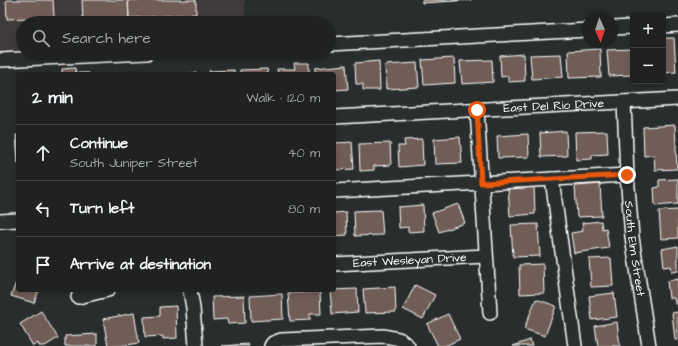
<!DOCTYPE html>
<html lang="en">
<head>
<meta charset="utf-8">
<style>
	body { margin:0; font-family:"Architects Daughter",sans-serif; background:#282a2a; color:#f1f3f6 }
	.controls { position:absolute; right:12px; top:12px; display:grid; overflow:hidden; border-radius:4px; box-shadow:0 2px 6px #0003 }
	.controls button { width:36px; height:36px; display:grid; place-items:center; padding:0; border:0; border-bottom:1px solid #3d3f40; background:#202222; color:#f1f3f6; font:20px sans-serif }
	.compass { position:absolute; left:582px; top:12px; width:36px; height:36px; border-radius:50%; background:#202222; box-shadow:0 2px 6px #0003; rotate:177deg }
	.stop { position:absolute; width:12px; height:12px; margin:-9px; border:3px solid #ea580c; border-radius:50%; background:#fff }
	.stop.end { background:#ea580c; border-color:#fff; box-shadow:0 1px 4px #0008 }
	.list { margin:0; padding:0; list-style:none }
	h2 { display:flex; justify-content:space-between; align-items:center; height:52px; margin:0; padding:0 16px; font-size:17px }
	h2 small { font-size:13px; font-weight:400; color:#a2a4a5 }
	.list li { display:grid; grid-template-columns:26px 1fr auto; gap:12px; align-items:center; box-sizing:border-box; height:56px; padding:0 16px; border-top:1px solid #3d3f40 }
	.list b { display:block; font-size:15px; white-space:nowrap }
	.list p { margin:0; font-size:13px; white-space:nowrap; color:#a2a4a5 }
	.list em { font-size:13px; font-style:normal; color:#a2a4a5 }
	.icon { flex:none; width:22px; height:22px; fill:none; stroke:currentColor; stroke-width:2; stroke-linecap:round; stroke-linejoin:round }
	.map { position:relative; flex:none; width:678px; height:346px; overflow:hidden }
	.search { position:absolute; background:#202222; box-shadow:0 2px 6px #0003; left:16px; top:16px; width:320px; height:44px; display:flex; align-items:center; gap:10px; box-sizing:border-box; padding:0 14px; border-radius:22px; color:#a2a4a5; font-size:15px }
	.panel { position:absolute; background:#202222; box-shadow:0 2px 6px #0003; left:16px; top:72px; width:320px; height:220px; border-radius:4px }
	.map>svg:first-child { display:block }
	.built { fill:#3f3b3a }
	.building { fill:#6f5d57; stroke:#fff }
	.lines { fill:none; stroke-linecap:round; stroke-linejoin:round }
	.minor-casing { stroke:#fff; stroke-width:16 }
	.minor { stroke:#2a2d2e; stroke-width:13 }
	.route { stroke:#ea580c; stroke-width:5 }
	.labels { text-anchor:middle; stroke-width:3; stroke-linejoin:round; paint-order:stroke }
	.street-label { font-size:12px; fill:#fff; stroke:#2a2d2e }
</style>
</head>
<body>
<div class="map">
<svg width="678" height="346" viewBox="0 0 678 346">
	<rect width="100%" height="100%" fill="#2a2d2e"/>
	<filter id="ink" filterUnits="userSpaceOnUse"><feTurbulence type="fractalNoise" baseFrequency=".025" numOctaves="2"/><feDisplacementMap in="SourceGraphic" scale="8" xChannelSelector="R" yChannelSelector="G"/><feConvolveMatrix kernelMatrix="1 2 1 2 8 2 1 2 1" color-interpolation-filters="sRGB"/></filter>
	<g filter="url(#ink)">
		<!-- built -->
		<path class="built" d="M0,0h245v23h-222v30l-23,7z"/>
		<!-- building -->
		<path class="building" d="M6,0h47l1,17 -20,1v2l-9,1v-3l-18,1z
			M82,0h46l1,18 -46,2z
			M128,0h68v14l-67,4z
			M422,0h49l-49,3z
			M663,38h11l2,34 -13,1z
			M600,49l1,28 -32,1 -1,-27z
			M633,49v26l-24,1 -2,-26z
			M524,54l1,27 -17,1v-6l-7,1 -1,-21z
			M561,54l2,23 -31,2 -2,-24z
			M454,58l1,25 -31,2 -2,-25z
			M492,60l1,22 -31,2 -2,-23z
			M379,61l1,29h-17v-6h-7l-1,-21z
			M294,63h15v11h-31l-1,-5h18z
			M417,63l2,24 -33,2 -1,-24z
			M346,65l2,24 -14,1v-16h-19v-6z
			M75,68l1,5h13v1h-27v-5z
			M267,69l1,5h-28v-4z
			M234,70v4h-24l-1,-3z
			M197,73v1h-25z
			M675,125l2,44 -22,1 -1,-15 -10,1 -1,-29z
			M566,131l1,25 -26,1 -1,-24z
			M607,131l1,23 -16,1v4l-16,1 -1,-28z
			M528,134l1,23 -31,1 -1,-22z
			M16,135h2v28z
			M460,137l2,26 -27,1 -1,-25z
			M422,139l1,26 -24,2 -1,-21h7l-1,-6z
			M352,142l2,27 -20,1 1,-27z
			M390,143l1,22 -17,1v4l-14,1 -1,-27z
			M678,179v25l-23,2 -1,-18 5,-1v-7z
			M600,184l2,32 -25,1 -2,-31z
			M534,185l1,29 -25,2 -2,-29z
			M458,204l7,19 -26,9 -7,-19z
			M423,205l1,26 -16,1v-5l-9,1 -1,-21z
			M381,210l2,25 -28,1 -1,-25z
			M678,210v28l-17,1 -2,-28z
			M346,212l1,23 -13,1v-23z
			M601,221l1,8 4,-1 3,20 -35,5 -3,-20 12,-2 -1,-8z
			M538,224l2,32 -27,1 -2,-32z
			M678,246v25l-6,1 -1,-6 -7,1 -2,-18z
			M611,258l2,28 -22,1 -2,-28z
			M543,264l1,29 -24,1 -1,-29z
			M18,277v13h21l-5,13 -23,-7z
			M678,279v25h-3l-1,-6h-5l-2,-17z
			M415,285l20,10 -12,24 -20,-10z
			M395,287l1,25 -31,1 -2,-24z
			M357,289l1,23 -26,2 -2,-24z
			M320,292l1,22h-11v6l-20,1 -2,-28z
			M614,293l3,24 -25,3 -3,-24z
			M282,294l1,25 -32,2 -1,-25z
			M244,296l1,27 -17,1 -1,-5 -14,1 -1,-23z
			M536,299l20,7 -11,30 -21,-7z
			M176,306l1,32 -14,1v-3l-18,1 -1,-20 16,-1v-9z
			M41,311l17,27 -13,8h-6l-1,-3 -5,3 -13,-22z
			M678,312v28h-3l-3,-27z
			M134,313l5,30 -19,3h-12l-5,-27z
			M448,314l12,25 -15,7h-7l-11,-22z
			M617,322l3,24h-22l-3,-20z
			M97,334v12h-32v-10z
			M530,340l2,6h-19z
			M248,344l1,2h-27z"/>
		<g class="lines">
			<defs>
				<g id="minor">
					<path d="M663,26l15,-1"/>
					<path d="M612,28l21,-1"/>
					<path d="M329,44l259,-14"/>
					<path d="M0,60l147,-7"/>
					<path id="s1" d="M624,102l3,73 5,62 17,109"/>
					<path d="M477,110l13,203"/>
					<path id="s2" d="M334,117l344,-18"/>
					<path d="M552,179l23,167"/>
					<path d="M334,191l293,-16"/>
					<path d="M0,221l18,-1"/>
					<path id="s3" d="M334,264l151,-8"/>
					<path d="M190,290l3,18 3,38"/>
					<path d="M78,297l30,-7"/>
					<path d="M271,346l2,-3 8,-3 103,-4 15,3 9,7"/>
				</g>
			</defs>
			<!-- minor casing -->
			<use href="#minor" class="minor-casing"/>
			<!-- minor -->
			<use href="#minor" class="minor"/>
		</g>
	</g>
	<g class="lines" filter="url(#ink)">
		<!-- route -->
		<path class="route" d="M477,110l4,73 146,-8"/>
	</g>
	<g class="labels">
		<!-- street labels -->
		<g class="street-label">
			<text dy="4" stroke="none"><textPath href="#s2" startOffset="220">East Del Rio Drive</textPath></text>
			<text dy="4" stroke="none"><textPath href="#s1" startOffset="147">South Elm Street</textPath></text>
			<text dy="4" stroke="none"><textPath href="#s3" startOffset="76">East Wesleyan Drive</textPath></text>
		</g>
	</g>
</svg>
<div class="controls">
<button>+</button>
<button>−</button>
</div>
<svg class="compass" viewBox="-18 -18 36 36"><path d="M0-13l5 13h-10z" fill="#e53935"/><path d="M0 13l5-13h-10z" fill="#a2a4a5"/></svg>
<div class="stop" style="left:477px;top:110px"></div>
<div class="stop end" style="left:627px;top:175px"></div>
<div class="search"><svg class="icon" aria-label="search" viewBox="0 0 24 24"><circle cx="10" cy="10" r="6"/><path d="M15 15l6 6"/></svg>Search here</div>
<section class="panel">
<h2>2 min<small>Walk · 120 m</small></h2>
<ul class="list">
<li><svg class="icon" aria-label="ahead" viewBox="0 0 24 24"><path d="M12 20V5M6 11l6-6 6 6"/></svg><div><b>Continue</b><p>South Juniper Street</p></div><em>40 m</em></li>
<li><svg class="icon" aria-label="left" viewBox="0 0 24 24"><path d="M17 20v-9H6M10 6l-5 5 5 5"/></svg><div><b>Turn left</b></div><em>80 m</em></li>
<li><svg class="icon" aria-label="arrive" viewBox="0 0 24 24"><path d="M6 21V4h12l-3 4 3 4H6"/></svg><div><b>Arrive at destination</b></div></li>
</ul>
</section>
</div>
</body>
</html>
